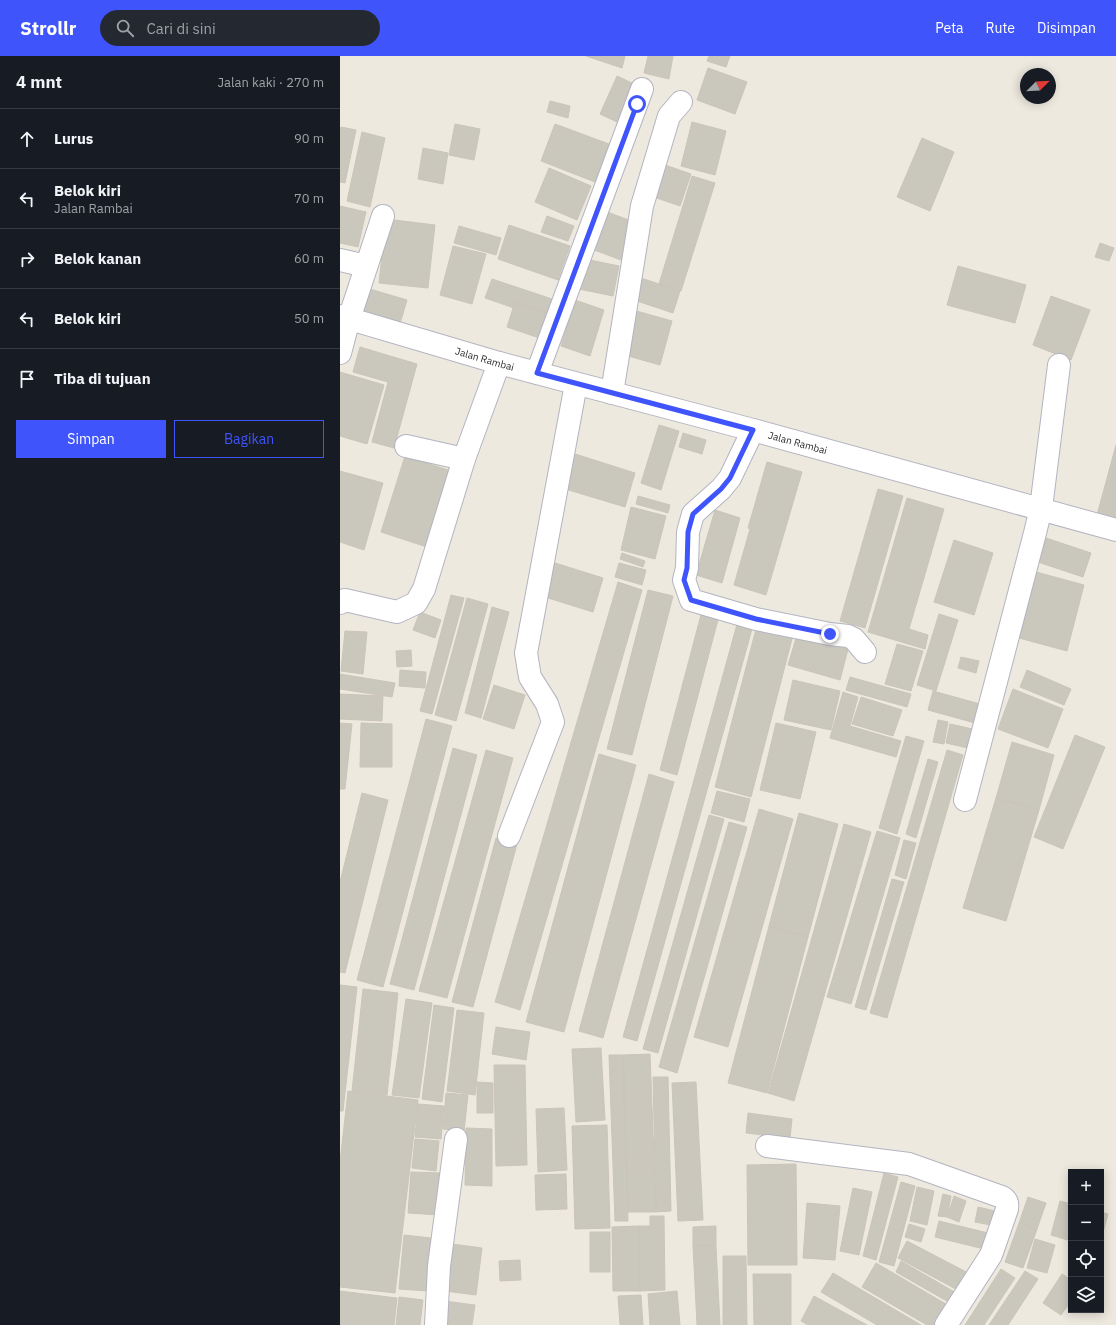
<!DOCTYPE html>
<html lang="id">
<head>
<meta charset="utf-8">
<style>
	body { margin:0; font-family:"IBM Plex Sans",sans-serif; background:#242831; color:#f1f3f6 }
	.controls { position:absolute; right:12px; bottom:12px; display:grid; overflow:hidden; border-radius:0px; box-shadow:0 2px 10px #0003 }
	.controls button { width:36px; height:36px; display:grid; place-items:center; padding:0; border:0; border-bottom:1px solid #363941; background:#171b24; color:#f1f3f6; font:20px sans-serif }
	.compass { position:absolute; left:680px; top:12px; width:36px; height:36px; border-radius:50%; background:#171b24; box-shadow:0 2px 10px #0003; rotate:66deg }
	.stop { position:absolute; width:12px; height:12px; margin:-9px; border:3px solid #3f54fb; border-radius:50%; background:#fff }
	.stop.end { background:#3f54fb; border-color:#fff; box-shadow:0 1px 4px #0008 }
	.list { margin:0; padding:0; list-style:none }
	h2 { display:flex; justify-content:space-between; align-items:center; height:52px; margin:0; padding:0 16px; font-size:17px }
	h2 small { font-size:13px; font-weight:400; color:#9ea1a6 }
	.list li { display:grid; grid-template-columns:26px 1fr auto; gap:12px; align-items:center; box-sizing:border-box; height:60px; padding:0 16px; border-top:1px solid #363941 }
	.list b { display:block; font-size:15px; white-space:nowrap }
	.list p { margin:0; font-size:13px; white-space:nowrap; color:#9ea1a6 }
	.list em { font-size:13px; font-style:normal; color:#9ea1a6 }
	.actions { display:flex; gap:8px; padding:12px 16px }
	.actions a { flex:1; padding:9px 0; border:1px solid #3f54fb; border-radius:0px; text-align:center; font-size:14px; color:#3f54fb }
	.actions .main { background:#3f54fb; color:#fff }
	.icon { flex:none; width:22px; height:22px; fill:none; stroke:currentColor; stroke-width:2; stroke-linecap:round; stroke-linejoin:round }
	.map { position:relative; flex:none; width:776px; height:1269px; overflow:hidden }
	header { display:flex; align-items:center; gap:24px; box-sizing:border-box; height:56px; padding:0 20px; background:#3f54fb; color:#fff }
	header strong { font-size:19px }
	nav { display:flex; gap:22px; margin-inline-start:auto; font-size:14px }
	.search { width:280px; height:36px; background:#242831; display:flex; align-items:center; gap:10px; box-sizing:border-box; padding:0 14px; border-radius:22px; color:#9ea1a6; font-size:15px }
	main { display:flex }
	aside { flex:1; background:#171b24 }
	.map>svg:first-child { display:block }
	.building { fill:#cac7bd; stroke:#cac5b8 }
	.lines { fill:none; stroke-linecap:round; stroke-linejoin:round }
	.minor-casing { stroke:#b3b4c0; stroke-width:24 }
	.minor { stroke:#fff; stroke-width:22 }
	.route { stroke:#3f54fb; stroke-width:5 }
	.labels { text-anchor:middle; stroke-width:3; stroke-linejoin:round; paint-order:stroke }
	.street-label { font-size:10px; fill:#2d2d2d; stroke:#fff }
</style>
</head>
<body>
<header>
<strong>Strollr</strong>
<div class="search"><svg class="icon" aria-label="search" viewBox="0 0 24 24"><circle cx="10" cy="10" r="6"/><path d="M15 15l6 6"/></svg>Cari di sini</div>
<nav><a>Peta</a><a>Rute</a><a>Disimpan</a></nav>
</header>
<main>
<aside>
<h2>4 mnt<small>Jalan kaki · 270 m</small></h2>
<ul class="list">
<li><svg class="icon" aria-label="ahead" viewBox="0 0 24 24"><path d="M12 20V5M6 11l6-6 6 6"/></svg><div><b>Lurus</b></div><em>90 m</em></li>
<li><svg class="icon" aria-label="left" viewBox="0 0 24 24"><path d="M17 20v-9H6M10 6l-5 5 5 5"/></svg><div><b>Belok kiri</b><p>Jalan Rambai</p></div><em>70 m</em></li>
<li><svg class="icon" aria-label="right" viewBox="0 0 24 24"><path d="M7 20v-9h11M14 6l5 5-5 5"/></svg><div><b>Belok kanan</b></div><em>60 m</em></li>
<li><svg class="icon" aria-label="left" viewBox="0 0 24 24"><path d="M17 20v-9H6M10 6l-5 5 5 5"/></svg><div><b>Belok kiri</b></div><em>50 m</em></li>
<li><svg class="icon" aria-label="arrive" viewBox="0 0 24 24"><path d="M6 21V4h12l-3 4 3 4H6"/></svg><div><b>Tiba di tujuan</b></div></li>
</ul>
<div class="actions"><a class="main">Simpan</a><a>Bagikan</a></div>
</aside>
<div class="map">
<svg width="776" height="1269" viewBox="0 0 776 1269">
	<rect width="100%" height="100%" fill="#eee9df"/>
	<!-- building -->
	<path class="building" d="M246,0h39l-3,12z
		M308,0h25l-4,23 -25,-6z
		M369,0h21l-4,11 -19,-6z
		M368,12l39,14 -12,32 -38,-14z
		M277,20l17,8 -17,38 -17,-8z
		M210,45l20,5 -2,12 -21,-6z
		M352,66l34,9 -11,44 -34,-9z
		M115,68l25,5 -6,31 -25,-5z
		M215,68l54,20 -14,38 -54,-21z
		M1,71l15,3 -11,53 -5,-1v-48z
		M22,76l23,6 -15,69 -23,-6z
		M582,82l32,14 -24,59 -33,-14z
		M83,92l25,5 -5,31 -25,-5z
		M322,108l29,10 -11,32 -29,-10z
		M209,112l42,18 -14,34 -42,-18z
		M352,120l23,7 -34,108 -22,-7z
		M0,150l26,6 -8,35 -18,-4z
		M259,153l35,13 -13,38 -35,-13z
		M207,160l27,10 -6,15 -27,-9z
		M46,163l49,6 -7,63 -49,-5z
		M169,169l61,21 -12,34 -60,-21z
		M119,170l42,12 -5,17 -42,-12z
		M760,187l14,5 -5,13 -14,-4z
		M113,190l33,8 -14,50 -32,-9z
		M245,203l34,7 -6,30 -34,-7z
		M618,210l68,19 -11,38 -68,-18z
		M301,222l39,13 -7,22 -39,-13z
		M152,223l66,22 -5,14 -38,-13 -1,6 -29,-10z
		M23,231l44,13 -8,27 -44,-13z
		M711,240l39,14 -19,50 -38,-15z
		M235,244l29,10 -14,46 -29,-10z
		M175,246l38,13 -8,25 -38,-13z
		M293,254l39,11 -12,44 -39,-11z
		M20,291l57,17 -23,84 -22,-6 16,-60 -35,-10z
		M0,316l44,13 -17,59 -27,-8z
		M319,369l20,6 -18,59 -20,-7z
		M343,377l23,7 -4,14 -23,-7z
		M776,389v75l-19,-5z
		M232,397l63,20 -10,34 -63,-19z
		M65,400l49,16 -24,76 -49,-16z
		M427,406l35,10 -36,123 -32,-10 16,-56 -2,-1z
		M0,415l43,12 -19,67 -24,-8z
		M538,433l25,7 -38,132 -25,-7z
		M298,440l32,9 -2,8 -32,-9z
		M567,442l37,11 -35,120 19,6 -3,14 -57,-17z
		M291,451l35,9 -11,43 -34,-9z
		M375,454l25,8 -18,65 -26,-8z
		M703,481l48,16 -8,24 -48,-16z
		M614,484l39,13 -19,62 -40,-13z
		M282,497l23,8 -2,6 -23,-8z
		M215,507l48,15 -10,34 -48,-15z
		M279,507l27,7 -4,15 -27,-8z
		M696,516l48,13 -17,66 -48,-13z
		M278,526l24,8 -122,420 -25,-8z
		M308,534l25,6 -41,159 -25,-6z
		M111,539l13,3 -32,116 -12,-3z
		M127,542l21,6 -32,117 -21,-6z
		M152,551l17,5 -28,106 -16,-5z
		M363,551l17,5 -43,163 -17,-5z
		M80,556l21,8 -6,18 -22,-8z
		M599,558l19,6 -22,71 -19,-6z
		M399,561l15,5 -117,419 -14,-4z
		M417,569l36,10 -42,162 -36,-10z
		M5,575l22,1 -4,42 -22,-3z
		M457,579l51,14 -8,31 -52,-15z
		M557,588l26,7 -12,40 -26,-7z
		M71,594l1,16 -15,1 -1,-16z
		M621,601l18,4 -3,12 -18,-5z
		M60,614l26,2 -1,16 -26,-2z
		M687,614l44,19 -7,16 -44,-18z
		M0,618l55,9 -3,14 -52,-8z
		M510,621l61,17 -4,13 -61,-17z
		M453,624l47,11 -9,39 -47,-10z
		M154,629l31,10 -11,34 -31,-10z
		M673,633l50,20 -15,39 -50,-19z
		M593,635l47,13 -5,19 -47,-13z
		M503,636l15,5 -8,29 51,15 -5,16 -66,-19z
		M0,638l43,2 -1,25 -42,-2z
		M521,641l41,13 -9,26 -41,-12z
		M86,663l26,7 -69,261 -26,-7z
		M598,664l10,2 -4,22 -11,-2z
		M0,667l12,1 -7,65h-5z
		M21,667l31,1v43h-32z
		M436,667l40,9 -16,67 -40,-9z
		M610,668l27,6 -5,19 -26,-6z
		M735,679l30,12 -42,102 -29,-12z
		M566,680l18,5 -27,93 -18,-6z
		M672,686l42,13 -15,55 -43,-12z
		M113,692l24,7 -63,235 -24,-6z
		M146,694l27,8 -66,240 -28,-7z
		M607,694l16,5 -76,263 -17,-5z
		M259,698l37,11 -72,267 -38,-10z
		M588,703l10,3 -22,76 -10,-4z
		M309,718l25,8 -71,256 -24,-7z
		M377,735l33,8 -6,23 -33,-9z
		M22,737l26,7 -43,173 -5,-1v-90z
		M656,742l43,12 -33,111 -43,-13z
		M419,753l34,10 -65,228 -34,-10z
		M459,757l39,11 -30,113 -39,-11z
		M369,759l15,4 -66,234 -15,-4z
		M389,766l18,5 -70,246 -18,-6z
		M504,768l27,8 -77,269 -26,-8z
		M537,775l23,7 -49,166 -24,-7z
		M156,782l21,6 -44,163 -21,-5z
		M564,784l12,3 -10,36 -11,-4z
		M552,823l12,3 -38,128 -11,-3z
		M429,870l39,11 -41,156 -39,-10z
		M0,929l17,2 -14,124h-3z
		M23,933l35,4 -11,102 -35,-4z
		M66,943l26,4 -13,95 -27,-3z
		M94,949l20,3 -12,94 -20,-3z
		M117,954l27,3 -9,82 -28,-4z
		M156,971l34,5 -4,28 -34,-6z
		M261,992l4,72 -29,2 -4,-73z
		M310,998l6,158h-28l-5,-157z
		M269,999h14l5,166h-13z
		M154,1009h31l2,100 -31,1z
		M313,1021h15l3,134 -15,1z
		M137,1026l16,1v30h-16z
		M356,1026l7,138 -25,1 -6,-138z
		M8,1035l70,9 -23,193 -55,-6v-125z
		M106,1037l22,2 -4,36 -21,-2z
		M78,1048l26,2 -3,33 -26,-2z
		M224,1052l3,62 -29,2 -2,-63z
		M408,1057l44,6 -2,19 -44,-5z
		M267,1069l3,103 -35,1 -3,-103z
		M126,1072l26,1v57l-27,-1z
		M75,1083l24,2 -3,30 -24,-3z
		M456,1108l1,101h-49l-1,-100z
		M71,1116l30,1 -2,42 -31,-2z
		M544,1117l14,4 -22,83 -13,-4z
		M226,1118l1,35 -31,1 -1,-35z
		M561,1126l14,4 -21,80 -15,-4z
		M577,1131l17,4 -7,34 -17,-4z
		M513,1132l19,4 -13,63 -19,-4z
		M603,1138l8,2 -4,21 -9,-1z
		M614,1140l12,5 -7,21 -12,-5z
		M688,1141l18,6 -9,26 -18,-6z
		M720,1145l11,3v37l-20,-6z
		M467,1147l33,3 -5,54 -32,-2z
		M638,1151l21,5 -3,14 -21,-4z
		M761,1156l7,2 -7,26z
		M310,1160h14l1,74 -25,1 -1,-65h11z
		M599,1165l49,12 -4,16 -49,-12z
		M679,1167l18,6 -14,39 -18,-6z
		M569,1168l16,5 -4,13 -16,-5z
		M299,1170l1,65h-27l-1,-64z
		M376,1170v20h-23v-19z
		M250,1176h20v40h-20z
		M64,1179l27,3 -5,53 -27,-2z
		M695,1183l20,6 -8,28 -20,-5z
		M567,1185l67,35 -9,18 -67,-36z
		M112,1188l30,4 -6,47 -31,-4z
		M353,1190h23l4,79h-23z
		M383,1200h23l1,69h-24z
		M180,1204l1,20 -21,1 -1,-20z
		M561,1205l57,33 -6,10 -56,-32z
		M536,1207l75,44 -11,18h-13l-65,-38z
		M661,1213l14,9 -31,47h-19z
		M685,1215l13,8 -30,46h-19z
		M493,1217l88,52h-44l-56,-33z
		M413,1218h38v51h-37z
		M722,1218l9,6v21l-10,14 -18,-12z
		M0,1235l57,7 -3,27h-54z
		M337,1235l3,34h-30l-2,-31z
		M301,1239l2,30h-23l-2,-29z
		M474,1240l53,29h-59l-7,-4z
		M59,1241l24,3 -3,25h-24z
		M104,1245l31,4 -3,20h-31z"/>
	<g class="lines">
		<defs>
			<g id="minor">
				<path d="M0,204l26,6"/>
				<path id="s1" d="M0,260l159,47 254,67 363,100"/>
				<path d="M0,297l9,-34 34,-103"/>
				<path d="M197,317l105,-284"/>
				<path d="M272,337l30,-187 27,-90 12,-14"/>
				<path d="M413,374l-23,48 -9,11 -28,25 -5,18 -1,36 -3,12 7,20 65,19 74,15 18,2 6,3 11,13"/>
				<path d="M66,390l58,13"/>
				<path d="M0,547l5,-3 52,12 19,-9 8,-14 40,-130 35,-96"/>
				<path d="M625,744l70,-267 6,-25 18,-143"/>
				<path d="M169,780l44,-114 -6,-18 -17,-27 -4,-24 50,-269"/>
				<path d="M427,1090l142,18 93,33c5,3 6,6 5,12l-16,46 -45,70"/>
				<path d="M96,1269l3,-59 17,-127"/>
			</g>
		</defs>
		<!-- minor casing -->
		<use href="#minor" class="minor-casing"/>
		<!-- minor -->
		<use href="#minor" class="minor"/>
	</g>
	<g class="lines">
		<!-- route -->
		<path class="route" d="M297,48l-100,269 216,57 -23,48 -9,11 -28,25 -5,18 -1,36 -3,12 7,20 65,19 74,15"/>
	</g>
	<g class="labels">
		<!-- street labels -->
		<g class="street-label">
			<text dy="4" stroke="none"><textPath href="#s1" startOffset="151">Jalan Rambai</textPath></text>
			<text dy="4" stroke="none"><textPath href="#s1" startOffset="475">Jalan Rambai</textPath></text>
		</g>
	</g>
</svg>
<div class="controls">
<button>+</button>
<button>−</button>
<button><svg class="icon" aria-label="locate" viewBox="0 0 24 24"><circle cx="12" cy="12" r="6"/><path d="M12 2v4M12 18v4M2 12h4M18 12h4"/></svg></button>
<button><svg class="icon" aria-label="layers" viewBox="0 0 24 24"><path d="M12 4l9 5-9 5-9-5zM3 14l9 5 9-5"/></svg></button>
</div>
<svg class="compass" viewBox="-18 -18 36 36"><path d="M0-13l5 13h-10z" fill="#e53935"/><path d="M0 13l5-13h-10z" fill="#9ea1a6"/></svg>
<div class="stop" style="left:297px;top:48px"></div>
<div class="stop end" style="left:490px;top:578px"></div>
</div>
</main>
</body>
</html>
